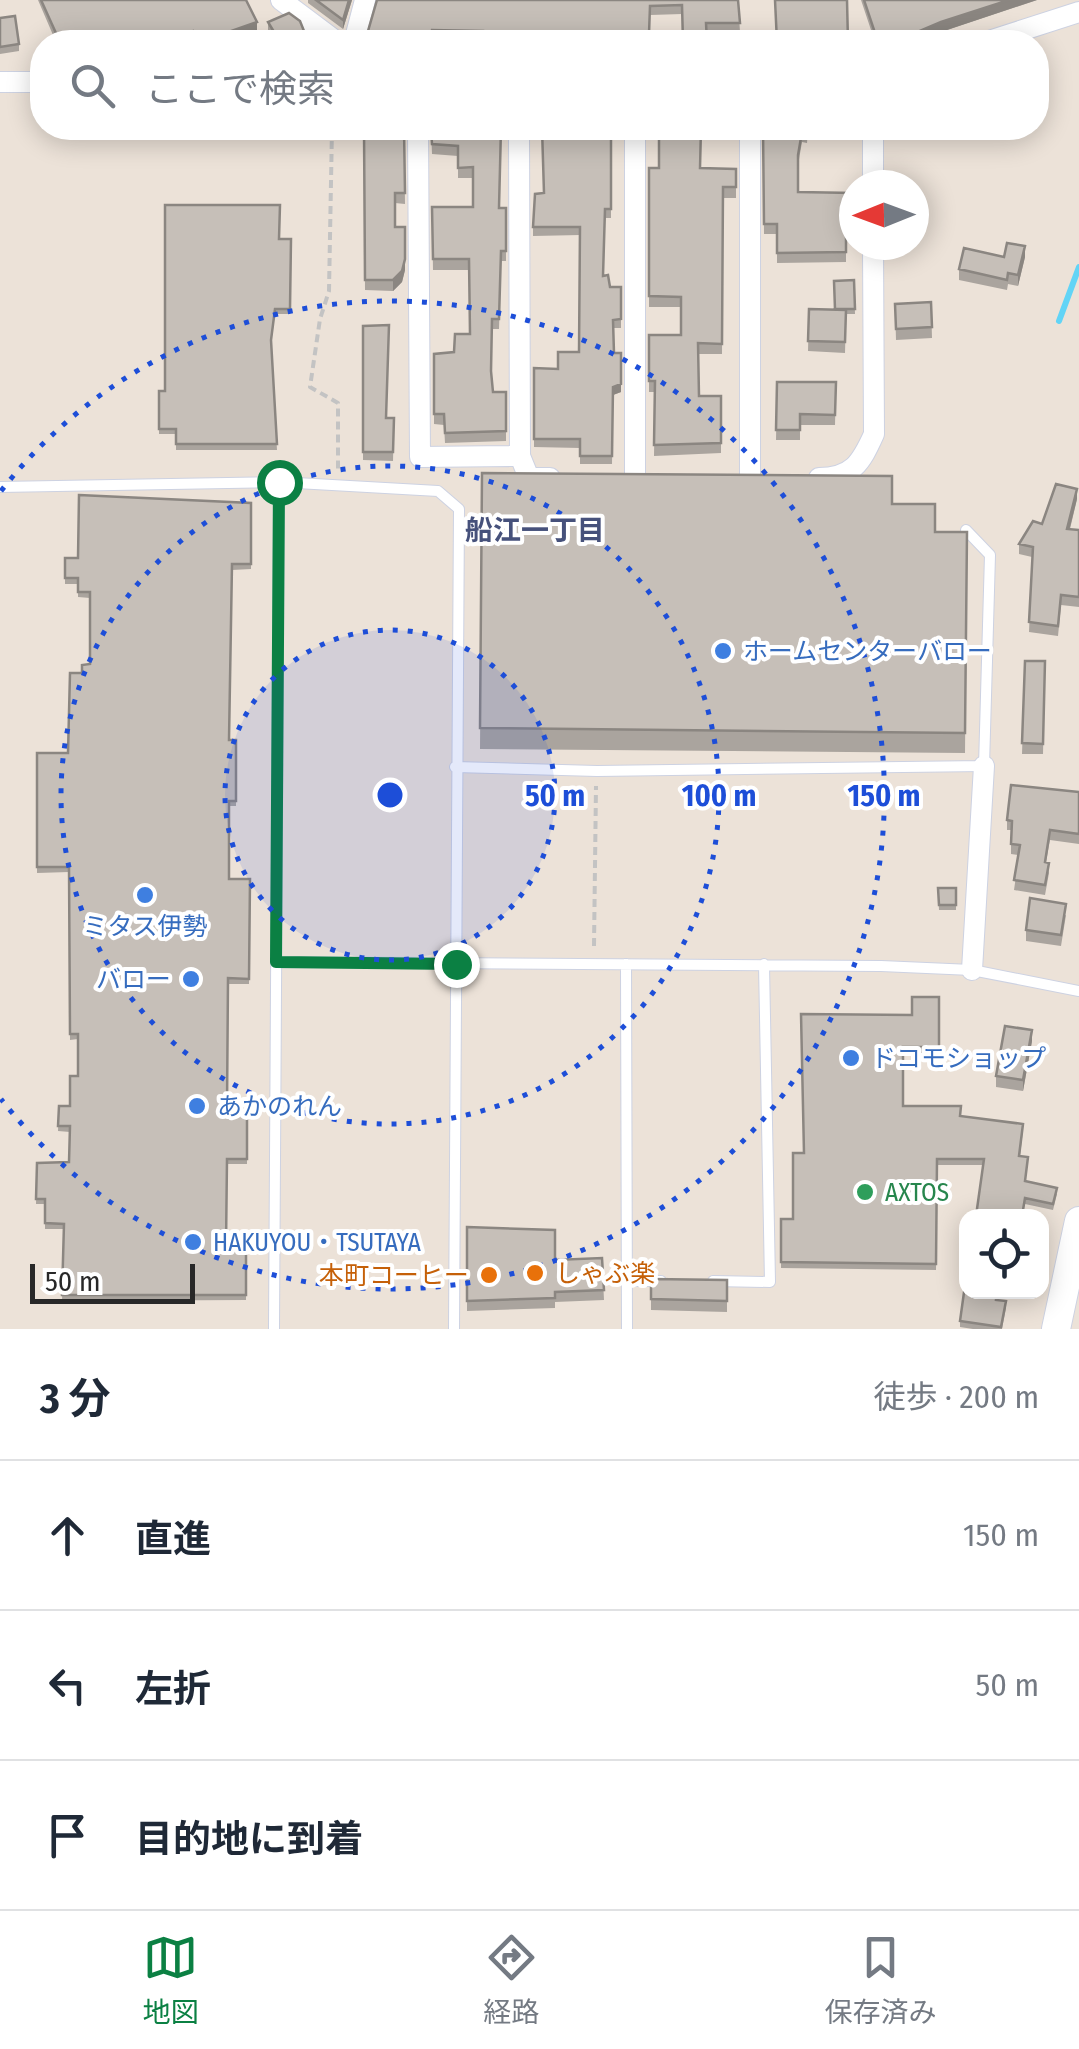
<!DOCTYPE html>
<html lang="ja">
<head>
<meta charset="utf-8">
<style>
	body { margin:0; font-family:"Fira Sans Condensed","Noto Sans JP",sans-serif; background:#f6f6f7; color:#1f2937 }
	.controls { position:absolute; right:30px; bottom:30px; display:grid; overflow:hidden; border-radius:20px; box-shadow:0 5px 25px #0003 }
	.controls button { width:90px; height:90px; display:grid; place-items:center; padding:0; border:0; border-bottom:2px solid #e0e1e3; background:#fff; color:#1f2937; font:50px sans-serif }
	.compass { position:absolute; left:839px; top:170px; width:90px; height:90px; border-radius:50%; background:#fff; box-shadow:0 5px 25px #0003; rotate:269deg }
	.scale { position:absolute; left:30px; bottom:25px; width:165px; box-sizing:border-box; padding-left:10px; border:5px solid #282828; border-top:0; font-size:28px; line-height:35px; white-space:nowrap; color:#282828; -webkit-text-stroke:8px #fff; paint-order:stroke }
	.stop { position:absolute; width:30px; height:30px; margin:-22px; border:8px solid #0b8043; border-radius:50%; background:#fff }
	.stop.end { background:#0b8043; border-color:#fff; box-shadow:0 2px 10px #0008 }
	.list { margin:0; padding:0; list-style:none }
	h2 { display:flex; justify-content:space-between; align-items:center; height:130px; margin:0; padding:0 40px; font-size:42px }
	h2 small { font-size:32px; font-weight:400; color:#747a83 }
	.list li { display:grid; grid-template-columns:65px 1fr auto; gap:30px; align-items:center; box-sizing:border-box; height:150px; padding:0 40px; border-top:2px solid #e0e1e3 }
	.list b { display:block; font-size:38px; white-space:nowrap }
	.list em { font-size:32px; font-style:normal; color:#747a83 }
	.icon { flex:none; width:55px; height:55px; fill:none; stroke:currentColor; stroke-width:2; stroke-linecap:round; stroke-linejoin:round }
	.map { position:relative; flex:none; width:1079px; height:1329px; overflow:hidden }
	.search { position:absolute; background:#fff; box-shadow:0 5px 25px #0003; left:30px; right:30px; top:30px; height:110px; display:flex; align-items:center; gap:25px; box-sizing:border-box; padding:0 35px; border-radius:40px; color:#747a83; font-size:38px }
	.sheet { height:580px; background:#fff }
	nav { display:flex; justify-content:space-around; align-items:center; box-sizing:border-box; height:140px; border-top:2px solid #e0e1e3; background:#fff; font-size:28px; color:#747a83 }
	nav a { display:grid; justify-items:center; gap:5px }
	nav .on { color:#0b8043 }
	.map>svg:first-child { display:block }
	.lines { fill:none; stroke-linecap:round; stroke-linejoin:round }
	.stream { stroke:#62d4f6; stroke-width:6 }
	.lane-casing { stroke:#cdd2e2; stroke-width:12 }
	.street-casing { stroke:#cdd2e2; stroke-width:22 }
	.secondary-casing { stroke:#cdd2e2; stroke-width:30 }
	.path { stroke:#c3c3c3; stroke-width:4; stroke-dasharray:8 5; stroke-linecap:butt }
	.lane { stroke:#fff; stroke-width:10 }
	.street { stroke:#fff; stroke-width:20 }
	.secondary { stroke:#fff; stroke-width:28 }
	.wall { fill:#aaa49e }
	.shaded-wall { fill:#8b8681 }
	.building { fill:#c6bfb8; stroke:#8b8681; stroke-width:2.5 }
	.route { stroke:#0b8043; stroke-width:12 }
	.ring { fill:none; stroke:#1d4ed8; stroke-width:5; stroke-dasharray:5 10 }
	.shop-dot { fill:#3f7fe0; stroke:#fff; stroke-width:4 }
	.leisure-dot { fill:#2e9e5b; stroke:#fff; stroke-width:4 }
	.food-dot { fill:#e8710a; stroke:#fff; stroke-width:4 }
	.labels { text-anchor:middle; stroke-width:8; stroke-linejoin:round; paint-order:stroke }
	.shop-label { font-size:25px; fill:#366cbe; stroke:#fff; text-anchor:start }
	.leisure-label { font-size:25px; fill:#27864d; stroke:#fff; text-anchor:start }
	.food-label { font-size:25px; fill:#c56008; stroke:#fff; text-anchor:start }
	.neighbourhood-label { font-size:28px; font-weight:bold; fill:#46517b; stroke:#fff }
	.centre { fill:#1d4ed8; stroke:#fff; stroke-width:5 }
	.ring-label { font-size:30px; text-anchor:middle; font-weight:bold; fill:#1d4ed8; stroke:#fff; stroke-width:8; stroke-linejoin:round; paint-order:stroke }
</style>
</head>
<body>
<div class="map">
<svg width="1079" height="1329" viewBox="0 0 1079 1329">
	<rect width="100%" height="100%" fill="#ece2d8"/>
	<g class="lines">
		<!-- stream -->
		<path class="stream" d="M1059,321l20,-54"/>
		<defs>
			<path id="lane" d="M0,487l279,-5 159,9 21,18 -5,820
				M455,767l142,4 387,-5 6,-211 -24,-25
				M276,962l605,4 91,4 107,21
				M626,964l1,365
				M626,1281h35
				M713,1281l57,1 -6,-318
				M274,1329l5,-847"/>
			<path id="street" d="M281,0l56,42
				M354,42l11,-42
				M986,42l93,-30
				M0,82h42
				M418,128l2,329 100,-1
				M519,128l1,328 9,22h21
				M873,128v57
				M635,478v-350
				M750,478v-350
				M819,478c33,0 42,-15 55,-44l-1,-189
				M972,970l12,-204"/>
			<path id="secondary" d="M1056,1329l23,-108"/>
		</defs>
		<!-- lane casing -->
		<use href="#lane" class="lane-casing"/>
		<!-- street casing -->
		<use href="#street" class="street-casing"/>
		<!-- secondary casing -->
		<use href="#secondary" class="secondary-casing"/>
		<!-- path -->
		<path class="path" d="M332,128l-3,163 -9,28 -10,68 28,16v67
			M594,946l2,-160"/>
		<!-- lane -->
		<use href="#lane" class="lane"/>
		<!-- street -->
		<use href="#street" class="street"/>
		<!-- secondary -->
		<use href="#secondary" class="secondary"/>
	</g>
	<!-- wall -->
	<path class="wall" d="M38,0h208l11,32 -31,10h-32l-1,-2 -7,2h-130z
		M308,0h44l-9,29 -35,-26z
		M377,0h361l2,32h-34l-24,-18 -32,1 -1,27h-167v-1l-50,-1v2h-66z
		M861,0h176l-96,32 -25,10h-41z
		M0,18l19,26v7l-19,3z
		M268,22l38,20h-32l-6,-10z
		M364,128h40l1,76 -10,-1v24l10,43 -3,12 -9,9 -28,-1z
		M431,128h70l-2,80h7v53h-5l-2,68h-7l-1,44 2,19h13v49l-61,2 -1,-18 -10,-1v-70l20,-2 16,-18 -1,-64h-36l-1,-63h41v-29h-15v-22l-26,-2z
		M538,128h73v90h-6l-2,58 7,11h11v41h-8l1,25 7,39 -8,3 -1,69h-32v-16l-46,-1v-79l24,1 21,-17 1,-117 -47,1v-9l11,-34 -1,-51 -1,-7 -4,-1z
		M763,128h45l-1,15 -5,-1 -4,23v27l56,1v27h-8v42l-69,1v-29h-13z
		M649,168l87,1v29h-13l-1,156h-24l1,42h22v57l-67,3 1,-64h-6v-57h32v-28h-32z
		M291,239l-1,75h-15l-4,30 6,106h-101v-16h-17v-43h6z
		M1004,257h21l-7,29 -10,-2 -1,6 -48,-10v-11z
		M854,280l1,34h-9l-1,39 -37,-2 1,-42h26z
		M931,302l1,36 -36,2 -1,-36z
		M363,326l23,92h8l-1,43 -30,-1z
		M777,382h59l-1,43h-35v15h-24z
		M482,473l410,31 43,28h32l-2,221 -485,-4z
		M1077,499l-7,30 9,1v77l-18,-2 -3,31 -29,-4 3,-75 -13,-3v-10l23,-20z
		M251,503v66l-19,1 -3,170h7v66h-7v73h21l-1,105h-21l-1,124 20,1v55h-20l-1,81h20v55l-184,1 2,-72h-19v-25h-9l1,-41 32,-1 1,-30 -12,-1 1,-25h11l8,-30v-37l-8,1 -1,-168 -32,1v-120h31l14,-80 8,-9v-66l-12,-1v-13h-13v-26h13z
		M1025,661h20l-2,93h-21z
		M1079,792v52l-29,-4 -4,22 3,11 -4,22 -31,-5 5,-35 -8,-1v-24h-4v-10z
		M938,888h18v22h-17z
		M1066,915l-5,31 -35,-5v-11z
		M939,997v57h-36v52l58,10 62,14 -3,26 6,25 31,13 -4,16 -28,-6 -42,-39h-46l-1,105 -155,-2v-49h12l11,-66 108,-138z
		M1032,1041l-9,50 -27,-4v-11z
		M467,1227l88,33 47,-2 2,42 -49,2v6l-88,3z
		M651,1279l76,1v32l-76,-2z
		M998,1292l-1,8 9,8 -4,21h-29l-13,-2v-6z"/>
	<!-- shaded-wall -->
	<path class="shaded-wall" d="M349,0h3l-9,29v-9z
		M1009,0h28l-96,32 -25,10h-22l47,-20z
		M257,22v10l-31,10h-26z
		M193,31v9l-7,2h-23z
		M306,36v6h-16z
		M1025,246v11l-7,29v-11z
		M405,259v11l-3,12 -9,9v-11z
		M621,384v8l-8,3 -1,69 1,-77z
		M1077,489v10l-10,40v-10z
		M1032,1030v11l-9,50v-11z"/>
	<!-- building -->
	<path class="building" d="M41,0h205l11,22 -57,20h-3l-4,-11 -30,11h-103z
		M316,0h33l-6,20z
		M377,0h361l2,23h-34l1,19h-24l-1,-37 -32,1 -1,28 -51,3 -1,5h-115l1,-11 -51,-1 -2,12h-58l-6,-4z
		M775,0h72l1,42h-71z
		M864,0h145l-68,22 -47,20h-16z
		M289,13l11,8 6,15 -16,6h-10l-12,-20z
		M15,16l4,28 -19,3v-29z
		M364,128h40l1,65h-10v34h10v32l-3,12 -9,9h-28z
		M431,128h70l-2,80h7v43h-5l-2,68h-7l-1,52 2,21h13v39l-61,2 -1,-19h-10v-60l20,-2 1,-18h15l-1,-75h-36l-1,-52h41v-40l-15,1v-22l-26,-2z
		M542,128h69v81h-6l-2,67 5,-1 2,12h11v32l-8,1 1,33h7v31l-8,3 -1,69h-32v-17h-46v-71l24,1v-17h21l1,-125h-47l2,-33 9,-1z
		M659,128h42l-1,40 36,1v18h-13l-1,157 -24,-1 1,53h22v47l-67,2 1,-64h-6v-46h32v-38l-32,-1v-128h10z
		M763,128h44v5l-5,-1 -4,23v37l56,1v18l-8,-1v42l-69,1v-29h-13z
		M165,205h115l-1,34h12l-1,70h-15l-4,31 6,104h-101v-15h-17v-38h6z
		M1007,243l18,3 -7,29 -10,-2 -1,7 -48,-11 5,-21 40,9z
		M854,280l1,29h-20l-1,-28z
		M931,302l1,25 -36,2 -1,-25z
		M809,309l37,1 -1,32 -37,-1z
		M389,325l-3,93h8l-1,34h-30v-126z
		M777,382h59l-1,33 -35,-1v16h-24z
		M482,473l410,3v28h43v28h32l-2,201 -485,-5z
		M1056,484l21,5 -10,40 12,1v67l-18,-2 -3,31 -29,-4 4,-75 -14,-3 14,-23 9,3z
		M79,495l172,8v61h-19l-3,176h7v61h-7v78h21l-1,100 -21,-1 -1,130 20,1v50h-20l-1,86h20v50h-184l2,-71 -19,-1v-24h-9l1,-36 32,-1 1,-36h-12l1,-20h11v-30h8v-42h-8l-1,-167h-32v-114h31l2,-80h12v-8l8,-1v-72h-12v-14h-13v-20h13z
		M1025,661h20l-2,83 -21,-1z
		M1011,785l68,7v42l-29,-4 -5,32 4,1 -4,22 -31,-5 6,-35 -9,-1 1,-23 -5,-1z
		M938,888h18v17h-17z
		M1030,898l36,6 -5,31 -35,-5z
		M912,997h27v50h-36v59h58l-1,10 63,8 -4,32 9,1 -3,24 32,7 -4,16 -28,-6 -3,18h-46l8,-57h-47l-1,105 -155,-2v-43h12v-66h11l-3,-139 111,1z
		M1005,1026l27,4 -9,50 -27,-4z
		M467,1227l88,3v30l47,-2 2,32 -49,2v6l-88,3z
		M966,1278v14h31l-1,8 10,1 -5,26 -41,-6z
		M651,1279l76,1v21l-76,-2z"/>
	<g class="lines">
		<!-- route -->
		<path class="route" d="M279,482l-3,480 180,2"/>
	</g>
	<!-- distance rings -->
	<circle cx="390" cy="795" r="165" fill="#1d4ed8" fill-opacity=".12"/>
	<g class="ring">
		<circle cx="390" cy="795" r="165"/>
		<circle cx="390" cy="795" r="329"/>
		<path d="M1 491A494 494 0 1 1 1 1099"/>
	</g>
	<!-- markers -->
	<g class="shop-dot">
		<circle cx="723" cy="651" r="10"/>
		<circle cx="145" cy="895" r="10"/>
		<circle cx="191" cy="979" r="10"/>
		<circle cx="851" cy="1058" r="10"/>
		<circle cx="197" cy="1106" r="10"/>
		<circle cx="193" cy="1242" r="10"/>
	</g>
	<circle class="leisure-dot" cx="865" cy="1192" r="10"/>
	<g class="food-dot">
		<circle cx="535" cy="1273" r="10"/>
		<circle cx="489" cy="1275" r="10"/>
	</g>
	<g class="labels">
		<!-- shop labels -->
		<g class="shop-label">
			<text x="743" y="660">ホームセンターバロー</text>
			<text x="145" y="935" text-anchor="middle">ミタス伊勢</text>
			<text x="171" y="988" text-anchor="end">バロー</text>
			<text x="871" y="1067">ドコモショップ</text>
			<text x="217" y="1115">あかのれん</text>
			<text x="213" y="1251">HAKUYOU・TSUTAYA</text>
		</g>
		<!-- leisure labels -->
		<g class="leisure-label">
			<text x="885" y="1201">AXTOS</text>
		</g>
		<!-- food labels -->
		<g class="food-label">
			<text x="555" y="1282">しゃぶ楽</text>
			<text x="469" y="1284" text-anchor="end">本町コーヒー</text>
		</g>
		<!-- neighbourhood labels -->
		<g class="neighbourhood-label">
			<text x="535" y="540">船江一丁目</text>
		</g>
	</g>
	<circle cx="390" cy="795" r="15" class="centre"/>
	<g class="ring-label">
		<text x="555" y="806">50 m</text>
		<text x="719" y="806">100 m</text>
		<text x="884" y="806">150 m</text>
	</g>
</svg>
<div class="controls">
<button><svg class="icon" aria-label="locate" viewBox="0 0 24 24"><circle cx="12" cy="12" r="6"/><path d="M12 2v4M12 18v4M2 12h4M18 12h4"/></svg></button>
</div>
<svg class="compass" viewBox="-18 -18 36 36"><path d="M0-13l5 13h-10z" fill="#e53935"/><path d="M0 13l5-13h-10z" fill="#747a83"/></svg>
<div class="scale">50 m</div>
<div class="stop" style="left:279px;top:482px"></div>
<div class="stop end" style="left:456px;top:964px"></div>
<div class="search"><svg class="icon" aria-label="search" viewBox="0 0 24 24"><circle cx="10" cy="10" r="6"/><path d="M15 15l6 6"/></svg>ここで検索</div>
</div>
<section class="sheet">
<h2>3 分<small>徒歩 · 200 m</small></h2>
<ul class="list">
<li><svg class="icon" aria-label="ahead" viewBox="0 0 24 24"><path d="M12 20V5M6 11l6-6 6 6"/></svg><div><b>直進</b></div><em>150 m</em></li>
<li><svg class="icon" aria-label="left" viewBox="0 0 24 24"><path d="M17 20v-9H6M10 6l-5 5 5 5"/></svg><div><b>左折</b></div><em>50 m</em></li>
<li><svg class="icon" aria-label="arrive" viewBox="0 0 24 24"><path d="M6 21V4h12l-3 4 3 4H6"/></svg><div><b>目的地に到着</b></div></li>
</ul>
</section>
<nav>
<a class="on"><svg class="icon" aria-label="map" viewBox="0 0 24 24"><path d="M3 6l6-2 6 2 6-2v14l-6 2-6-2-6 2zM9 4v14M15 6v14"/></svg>地図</a>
<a><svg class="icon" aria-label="directions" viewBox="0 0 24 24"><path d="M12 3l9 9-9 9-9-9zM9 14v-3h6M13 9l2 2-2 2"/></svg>経路</a>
<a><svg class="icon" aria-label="saved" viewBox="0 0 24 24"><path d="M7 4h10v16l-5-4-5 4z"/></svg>保存済み</a>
</nav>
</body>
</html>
